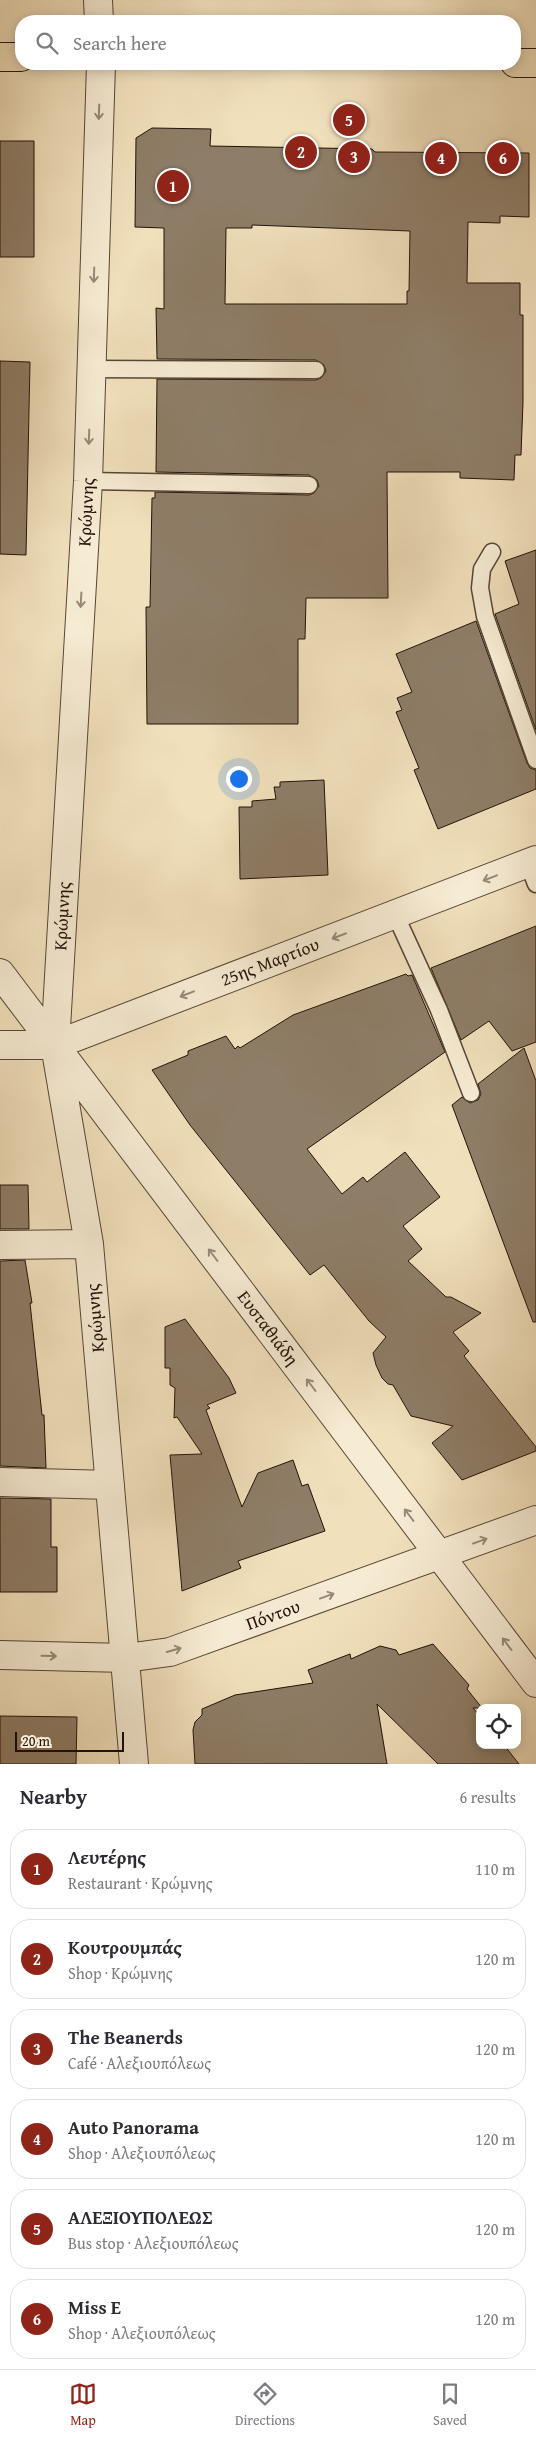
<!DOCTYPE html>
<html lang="en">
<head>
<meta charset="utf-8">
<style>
	body { margin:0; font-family:"Gentium Book Plus",serif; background:#f2f2f3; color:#2b2b33 }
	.controls { position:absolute; right:15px; bottom:15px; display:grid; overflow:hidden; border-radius:10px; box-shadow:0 2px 12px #0003 }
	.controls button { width:45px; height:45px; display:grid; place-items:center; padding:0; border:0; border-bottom:1px solid #e1e1e2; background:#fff; color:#2b2b33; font:25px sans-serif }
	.scale { position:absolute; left:15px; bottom:12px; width:109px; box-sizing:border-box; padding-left:5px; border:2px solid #23120a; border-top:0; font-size:14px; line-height:18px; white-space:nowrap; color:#23120a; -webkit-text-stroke:4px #f6ebd3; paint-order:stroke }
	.you { position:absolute; left:238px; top:778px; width:18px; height:18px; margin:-12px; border:4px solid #fff; border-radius:50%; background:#1a73e8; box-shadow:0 0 0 8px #1a73e833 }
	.badge { display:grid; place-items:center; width:32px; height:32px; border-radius:50%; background:#8f2418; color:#fff; font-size:16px; font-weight:700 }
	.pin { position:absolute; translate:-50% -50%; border:2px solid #fff; box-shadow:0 1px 5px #0006 }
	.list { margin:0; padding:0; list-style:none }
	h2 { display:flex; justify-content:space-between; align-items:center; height:65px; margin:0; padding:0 20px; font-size:21px }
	h2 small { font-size:16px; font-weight:400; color:#7c7c81 }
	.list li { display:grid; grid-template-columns:32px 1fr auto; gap:15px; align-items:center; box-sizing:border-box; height:80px; margin:0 10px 10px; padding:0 10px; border:1px solid #e1e1e2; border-radius:20px }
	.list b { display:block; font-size:19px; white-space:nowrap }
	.list p { margin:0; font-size:16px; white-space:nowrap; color:#7c7c81 }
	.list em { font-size:16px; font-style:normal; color:#7c7c81 }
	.icon { flex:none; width:28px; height:28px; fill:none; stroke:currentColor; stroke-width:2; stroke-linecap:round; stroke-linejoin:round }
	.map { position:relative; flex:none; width:536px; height:1764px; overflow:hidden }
	.search { position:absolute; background:#fff; box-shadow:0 2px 12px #0003; left:15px; right:15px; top:15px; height:55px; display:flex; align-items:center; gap:12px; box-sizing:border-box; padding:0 18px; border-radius:20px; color:#7c7c81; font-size:19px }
	.sheet { height:605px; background:#fff }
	nav { display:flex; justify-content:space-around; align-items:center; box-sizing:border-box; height:70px; border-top:1px solid #e1e1e2; background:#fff; font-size:14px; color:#7c7c81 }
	nav a { display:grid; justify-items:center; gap:2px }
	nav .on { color:#8f2418 }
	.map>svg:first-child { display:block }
	.building { fill:#8e7d67; stroke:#23120a; fill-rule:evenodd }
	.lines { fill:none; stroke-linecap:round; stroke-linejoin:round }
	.service-casing { stroke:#564636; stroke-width:19 }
	.minor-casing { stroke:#564636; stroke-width:30 }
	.primary-casing { stroke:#23120a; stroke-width:30 }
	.service { stroke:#f6ebd3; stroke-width:16 }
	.minor { stroke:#f6ebd3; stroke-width:28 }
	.primary { stroke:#f1e0bc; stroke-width:28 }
	.oneway { stroke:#978979 }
	.labels { text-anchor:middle; stroke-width:4.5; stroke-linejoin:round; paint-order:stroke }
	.street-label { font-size:18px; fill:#23120a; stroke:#f6ebd3 }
</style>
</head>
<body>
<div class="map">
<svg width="536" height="1764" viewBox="0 0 536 1764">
	<rect width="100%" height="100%" fill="#f1e0bc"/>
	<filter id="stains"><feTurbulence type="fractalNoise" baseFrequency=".004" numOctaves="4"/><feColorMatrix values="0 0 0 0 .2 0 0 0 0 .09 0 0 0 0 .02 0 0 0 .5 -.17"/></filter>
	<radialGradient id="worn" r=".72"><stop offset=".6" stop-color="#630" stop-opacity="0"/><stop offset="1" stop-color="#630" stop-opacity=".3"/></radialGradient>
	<!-- building -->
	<path class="building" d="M152,128l59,1 -1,17 162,3 3,3 154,1v64l-29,-1v7l-32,-1 -1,61h53v32h3v87l-2,53h-6l-1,25 -54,-2v-6h-73l1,126h-82l-1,41h-7v85h-151l-1,-117h4l2,-109h3v-6l154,3 5,-2 5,-7 -2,-6 -8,-5 -153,-3 1,-93 159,1 5,-2 5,-7 -2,-6 -8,-5 -159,-1 -1,-51 8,1v-81l-29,-1 1,-89zM252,225l158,6 -1,60h-2v13h-182l1,-76h26z
		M0,141h34v116h-34z
		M0,361l30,1 -4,193 -26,-1z
		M536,550v180l-41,-116 24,-10 -14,-43z
		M476,621l51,142 3,5 6,2v19l-98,40 -24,-59 5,-2 -23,-56 6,-2 -5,-12 15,-6 -16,-38z
		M324,780l4,95 -88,4 -1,-72h13v-6l24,-2 -2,-12h6v-5z
		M536,926v116l-24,9 -23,-30 -28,19 -30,-72z
		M406,974l2,2 4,-1 33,77 -138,97 35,45 21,-17 4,5 38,-30 35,45 -37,29 19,23 -14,12 38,36h5l30,16 -28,19 16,19 -5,5 72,91v4l-74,29 -30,-37 21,-17 -42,-10 -18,-31 -5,-1 -6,-6 -6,-13 -3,-12 13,-16 -17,-16 -45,-56 -14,10 -120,-150 -38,-55 36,-15v-4l38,-15 9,13 3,-3 2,2 53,-33z
		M524,1048l12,33v241h-3l-81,-217 10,-8 8,6 8,-3 3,-6 -3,-10z
		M0,1185h28l1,44h-29z
		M25,1260l7,43h-2l12,112h2l2,53 -46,-2v-205z
		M185,1319l44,59 7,15 -29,12 3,3 -4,2 36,97 16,-34 35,-13 9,26 6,-2 17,47 -87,30 3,7 -59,23 -12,-136 32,-1 -25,-37 -3,1 1,-30 -5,-3v-17h-5v-41z
		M0,1498l51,1v48h6v45h-57z
		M433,1644l36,41 -2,4 15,19h-9l7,8v29h24l15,19h-81l-61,-60 10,60h-192l-2,-34 2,-8 7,-7v-6l33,-14 78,-12 -5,-13 42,-16 1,5 29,-13 16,4 3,5z
		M0,1716l77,1 -1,47h-76z"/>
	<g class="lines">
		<defs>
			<path id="service" d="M91,369l225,1
				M88,481l221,4
				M492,552l-10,17 -2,19 5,28 51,144
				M528,863l8,21
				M395,914l44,96 32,83"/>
			<path id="minor" d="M98,0l1,21
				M101,64l-13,417 -33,564 34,199 45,520
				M0,973l536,710
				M0,1045h55l481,-185
				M0,1245l89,-1
				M0,1482l110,3
				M0,1655l126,3 44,-6 366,-132"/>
			<path id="primary" d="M0,57h21
				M515,63h21"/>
		</defs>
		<!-- service casing -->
		<use href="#service" class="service-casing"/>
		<!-- minor casing -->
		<use href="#minor" class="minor-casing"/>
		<!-- primary casing -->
		<use href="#primary" class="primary-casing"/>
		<!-- service -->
		<use href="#service" class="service"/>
		<!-- minor -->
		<use href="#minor" class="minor"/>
		<!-- primary -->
		<use href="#primary" class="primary"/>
	</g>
	<!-- one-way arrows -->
	<defs><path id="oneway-shaft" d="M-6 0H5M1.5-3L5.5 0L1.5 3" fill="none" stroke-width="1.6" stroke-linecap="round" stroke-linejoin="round" transform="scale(1.25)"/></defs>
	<g class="oneway">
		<use href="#oneway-shaft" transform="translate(99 112) rotate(92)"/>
		<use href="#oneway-shaft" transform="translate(94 275) rotate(92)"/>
		<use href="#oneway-shaft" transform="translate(89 437) rotate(92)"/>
		<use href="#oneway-shaft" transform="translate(81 600) rotate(93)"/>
		<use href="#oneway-shaft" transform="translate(490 878) rotate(159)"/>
		<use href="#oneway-shaft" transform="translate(339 936) rotate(159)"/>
		<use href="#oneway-shaft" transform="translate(187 994) rotate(159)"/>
		<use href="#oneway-shaft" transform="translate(213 1255) rotate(-127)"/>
		<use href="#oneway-shaft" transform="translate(311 1385) rotate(-127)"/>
		<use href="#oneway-shaft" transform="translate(409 1515) rotate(-127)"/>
		<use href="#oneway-shaft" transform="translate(480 1541) rotate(-20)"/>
		<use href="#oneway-shaft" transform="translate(327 1596) rotate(-20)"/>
		<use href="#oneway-shaft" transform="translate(507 1644) rotate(-127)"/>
		<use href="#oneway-shaft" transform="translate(174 1650) rotate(-16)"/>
		<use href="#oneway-shaft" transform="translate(49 1656) rotate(1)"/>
	</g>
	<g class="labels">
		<!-- street labels -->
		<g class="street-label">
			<text transform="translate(86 512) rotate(-87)" y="6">Κρώμνης</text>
			<text transform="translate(62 916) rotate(-87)" y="6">Κρώμνης</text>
			<text transform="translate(270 962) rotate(-21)" y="6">25ης Μαρτίου</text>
			<text transform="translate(95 1318) rotate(-95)" y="6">Κρώμνης</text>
			<text transform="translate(268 1328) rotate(53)" y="6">Ευσταθιάδη</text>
			<text transform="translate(273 1615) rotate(-20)" y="6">Πόντου</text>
		</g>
	</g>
	<rect width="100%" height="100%" filter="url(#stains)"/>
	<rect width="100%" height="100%" fill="url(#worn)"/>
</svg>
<div class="controls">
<button><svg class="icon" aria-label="locate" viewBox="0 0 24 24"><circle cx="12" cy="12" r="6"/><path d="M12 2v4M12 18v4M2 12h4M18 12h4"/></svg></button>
</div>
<div class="scale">20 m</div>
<div class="you"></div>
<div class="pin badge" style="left:173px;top:186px">1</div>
<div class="pin badge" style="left:301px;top:152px">2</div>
<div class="pin badge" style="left:354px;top:157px">3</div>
<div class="pin badge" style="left:441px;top:158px">4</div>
<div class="pin badge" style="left:349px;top:120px">5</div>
<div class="pin badge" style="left:503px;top:158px">6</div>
<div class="search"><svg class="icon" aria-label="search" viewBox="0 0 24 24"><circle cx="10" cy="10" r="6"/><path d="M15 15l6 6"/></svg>Search here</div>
</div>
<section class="sheet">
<h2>Nearby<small>6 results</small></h2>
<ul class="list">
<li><span class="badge">1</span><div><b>Λευτέρης</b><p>Restaurant · Κρώμνης</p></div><em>110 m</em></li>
<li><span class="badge">2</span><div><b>Κουτρουμπάς</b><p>Shop · Κρώμνης</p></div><em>120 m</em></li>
<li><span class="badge">3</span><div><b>The Beanerds</b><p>Café · Αλεξιουπόλεως</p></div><em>120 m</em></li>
<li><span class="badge">4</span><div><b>Auto Panorama</b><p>Shop · Αλεξιουπόλεως</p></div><em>120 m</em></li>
<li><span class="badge">5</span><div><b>ΑΛΕΞΙΟΥΠΟΛΕΩΣ</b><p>Bus stop · Αλεξιουπόλεως</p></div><em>120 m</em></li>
<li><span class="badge">6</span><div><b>Miss E</b><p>Shop · Αλεξιουπόλεως</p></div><em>120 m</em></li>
</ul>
</section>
<nav>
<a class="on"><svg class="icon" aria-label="map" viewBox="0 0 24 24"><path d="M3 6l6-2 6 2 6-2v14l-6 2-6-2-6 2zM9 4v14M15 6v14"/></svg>Map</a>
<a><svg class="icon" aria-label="directions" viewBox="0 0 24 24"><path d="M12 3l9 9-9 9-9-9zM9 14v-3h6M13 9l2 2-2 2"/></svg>Directions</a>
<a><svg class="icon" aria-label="saved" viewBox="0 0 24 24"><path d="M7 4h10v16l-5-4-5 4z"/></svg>Saved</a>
</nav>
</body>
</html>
